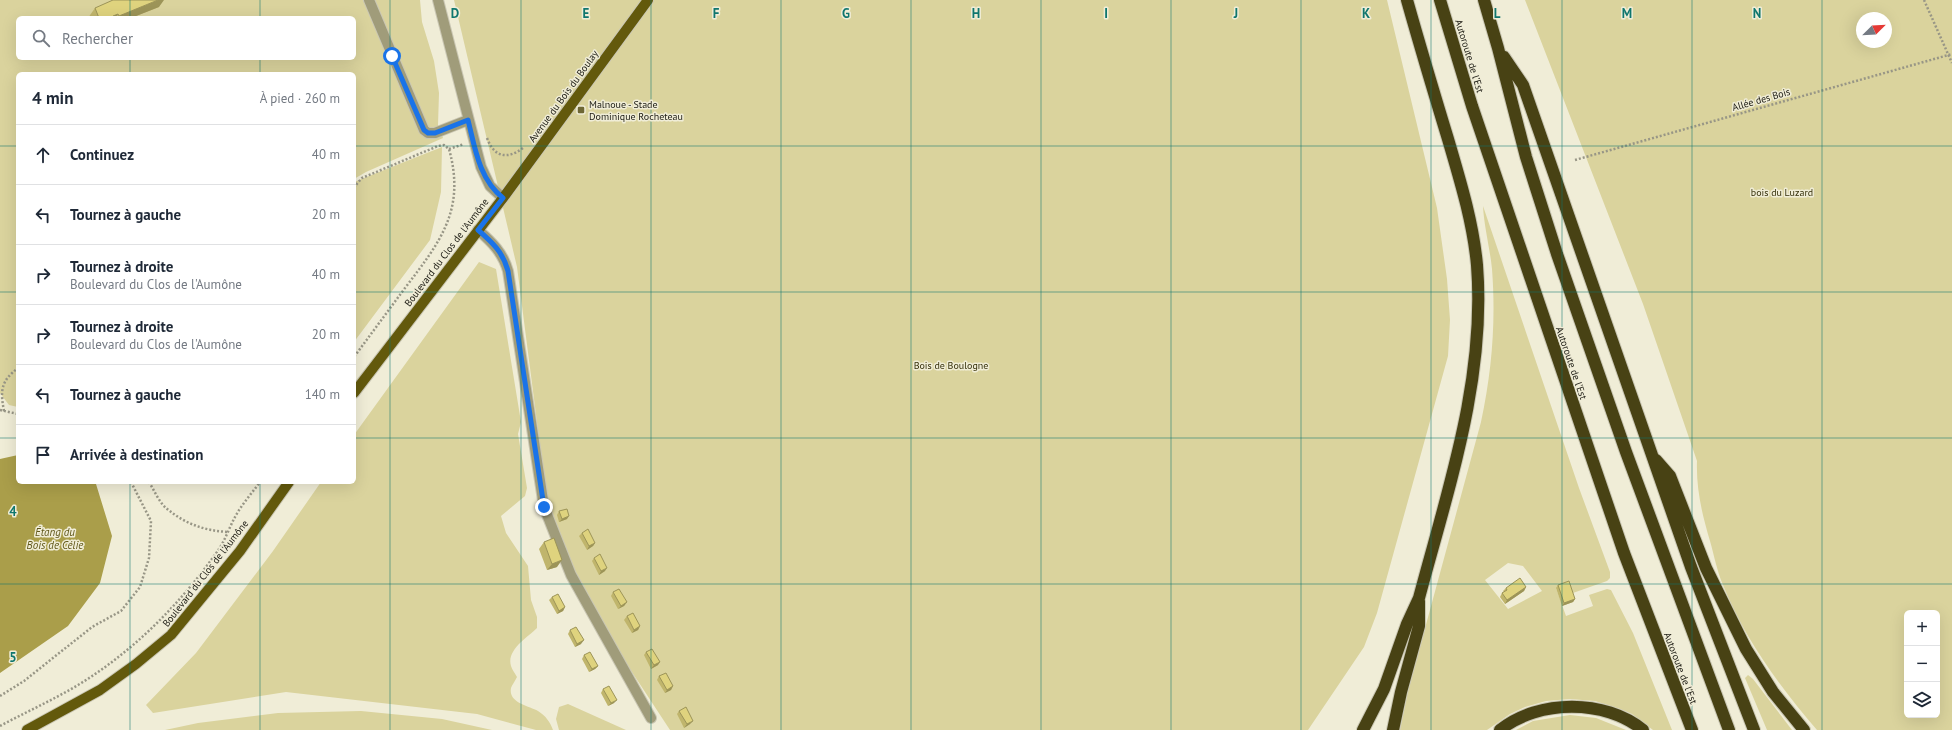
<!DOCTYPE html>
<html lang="fr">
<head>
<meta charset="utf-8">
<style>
	body { margin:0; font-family:"PT Sans",sans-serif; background:#f2f2f3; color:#1f2937 }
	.controls { position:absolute; right:12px; bottom:12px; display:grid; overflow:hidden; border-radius:6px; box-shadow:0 4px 16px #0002 }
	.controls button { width:36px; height:36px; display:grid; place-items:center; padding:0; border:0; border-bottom:1px solid #e0e1e3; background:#fff; color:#1f2937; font:20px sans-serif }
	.compass { position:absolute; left:1856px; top:12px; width:36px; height:36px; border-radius:50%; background:#fff; box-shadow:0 4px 16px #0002; rotate:66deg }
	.stop { position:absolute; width:12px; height:12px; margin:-9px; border:3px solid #1a73e8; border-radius:50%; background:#fff }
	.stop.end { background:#1a73e8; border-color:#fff; box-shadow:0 1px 4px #0008 }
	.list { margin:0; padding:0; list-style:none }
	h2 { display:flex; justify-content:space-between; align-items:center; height:52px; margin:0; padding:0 16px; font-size:17px }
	h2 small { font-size:13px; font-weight:400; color:#747a83 }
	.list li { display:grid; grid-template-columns:26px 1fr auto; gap:12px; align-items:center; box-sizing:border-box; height:60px; padding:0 16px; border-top:1px solid #e0e1e3 }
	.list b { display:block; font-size:15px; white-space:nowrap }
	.list p { margin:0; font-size:13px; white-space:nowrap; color:#747a83 }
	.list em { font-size:13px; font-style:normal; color:#747a83 }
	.icon { flex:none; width:22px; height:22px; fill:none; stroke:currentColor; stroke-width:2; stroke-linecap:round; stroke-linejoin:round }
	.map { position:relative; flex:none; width:1952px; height:730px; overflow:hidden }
	.search { position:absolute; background:#fff; box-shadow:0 4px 16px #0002; left:16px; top:16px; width:340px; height:44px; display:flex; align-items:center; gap:10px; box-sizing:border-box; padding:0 14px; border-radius:6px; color:#747a83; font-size:15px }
	.panel { position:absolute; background:#fff; box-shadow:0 4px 16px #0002; left:16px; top:72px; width:340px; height:412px; border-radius:6px }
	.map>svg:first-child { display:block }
	.green { fill:#dad39d; fill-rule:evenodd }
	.water { fill:#aa9e4a }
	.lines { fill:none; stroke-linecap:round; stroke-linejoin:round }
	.minor-casing { stroke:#cac7b4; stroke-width:12 }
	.major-casing { stroke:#cac7b4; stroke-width:12 }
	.highway-casing { stroke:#cac7b4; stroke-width:14 }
	.path { stroke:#989686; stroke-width:2.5; stroke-dasharray:2 2; stroke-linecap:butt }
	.minor { stroke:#a09c7a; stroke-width:10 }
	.major { stroke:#63590c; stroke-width:10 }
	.highway { stroke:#484214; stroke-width:12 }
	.wall { fill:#c0b56c }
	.shaded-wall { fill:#9c9458 }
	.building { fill:#dfd37e; stroke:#9c9458 }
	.route { stroke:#1a73e8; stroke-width:5 }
	.grid { fill:none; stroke:#0f766e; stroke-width:1; stroke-opacity:0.55 }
	.poi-dot { fill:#6e6734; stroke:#f0edd7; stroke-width:1.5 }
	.labels { text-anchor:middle; stroke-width:3; stroke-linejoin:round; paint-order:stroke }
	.street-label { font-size:10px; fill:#1d1c14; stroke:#f0edd7 }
	.poi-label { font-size:10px; fill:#1d1c14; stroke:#f0edd7; text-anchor:start }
	.park-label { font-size:10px; fill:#36310b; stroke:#f0edd7 }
	.water-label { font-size:11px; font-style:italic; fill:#61581a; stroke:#f0edd7 }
	.grid-label { font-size:13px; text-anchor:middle; font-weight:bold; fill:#0f766e; stroke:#f0edd7; stroke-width:3; stroke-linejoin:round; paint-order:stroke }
</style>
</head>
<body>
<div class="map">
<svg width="1952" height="730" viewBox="0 0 1952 730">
	<rect width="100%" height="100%" fill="#f0edd7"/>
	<!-- green -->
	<path class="green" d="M0,0h420l2,22 12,39 5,32 -1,32 5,13 -77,34 -12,7v-105h-336v333l-9,-2 -9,-12zM18,18h336v40h-336z
		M454,0h933l50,208 10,71 3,41 -2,36 -71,257 -13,34 -56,83h-638l-67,-102 -53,-105 -33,-256z
		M1525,0h427v730h-135c-37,-43 -73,-92 -94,-145 -6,-14 -9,-30 -13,-44 -8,-27 -14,-52 -13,-80l-54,-157zM1862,18h24v24h-24zM1907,613h30v102h-30z
		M442,147l-1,45 -11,48 -76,102v-160z
		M1483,206l96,282 31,84v6l-3,3 -37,13 -14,-6 10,28 27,-10 -4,-11 18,-6 4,1 22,43 39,97h-19l-21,-16 -12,-5 -25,-8 -25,-2 -24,2 -21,6 -15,7 -23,16h-87l8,-39 73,-269c11,-51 15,-101 11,-153 -2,-20 -8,-43 -9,-63zM1508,563l15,3 19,25 -34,18 -23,-29z
		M479,262l17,7 25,153 -3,12 9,54 -2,8 -24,20 5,17 22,33 3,34 6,17v11c-9,9 -31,22 -26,38 1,4 4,7 6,11 -2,4 -5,8 -6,11 -3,15 18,18 27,23 8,5 12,11 15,19h-17l-59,-16 -191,-22 -133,21 -7,-8 50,-52 77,-102 48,-69h33v-47z
		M1748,675l5,4 39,51h-25l-22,-52z
		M568,704l58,26h-67l-3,-11 3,-12z
		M361,711l81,8 50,11h-327l33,-7 80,-10z
		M1570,715l26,3 30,12h-110l17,-9z"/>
	<!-- water -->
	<path class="water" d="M18,455v27h74l4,2 16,52 -12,47 -32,43 -68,47v-214z"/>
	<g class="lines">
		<defs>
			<path id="minor" d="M369,0l55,130 4,3h7l33,-13
				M438,0l43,167 9,19 13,12
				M478,230c14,12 25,23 30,41l36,236 27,68 80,143"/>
			<path id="major" d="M354,393l149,-195 145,-198
				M27,730l73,-40 36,-26 35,-29 69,-84 49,-69"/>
			<path id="highway" d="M1440,0l32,106 152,447 68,177
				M1484,0l14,48 28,109 31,97 69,198 103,278
				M1504,57l19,28 168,482 63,163
				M1656,460l14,16 36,92 40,81 27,43 31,38
				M1363,730l21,-41 23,-65 12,-26c29,-109 67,-219 58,-333 -4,-43 -17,-85 -29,-126 -14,-46 -28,-93 -41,-139
				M1393,730l8,-38 18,-66v-25
				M1500,730c39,-31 105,-31 143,0"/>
		</defs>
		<!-- minor casing -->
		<use href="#minor" class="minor-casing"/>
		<!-- major casing -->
		<use href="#major" class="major-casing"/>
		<!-- highway casing -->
		<use href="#highway" class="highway-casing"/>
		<!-- path -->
		<path class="path" d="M1924,0l28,63
			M487,138c7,19 20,22 36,10
			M449,149l15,-5
			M1575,160l377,-106
			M354,192l1,-6 7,-8 76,-32 6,-1 5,4c17,61 -9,93 -44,139 -17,23 -34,46 -51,69
			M0,410l18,4
			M4,411c-4,-21 -3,-30 14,-43
			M149,482c5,8 10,20 17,26 19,16 39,23 63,24
			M0,696l24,-15 68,-54 29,-16 19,-24 9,-29 2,-37 -20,-39
			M0,726c26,-14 53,-26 78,-41 56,-34 101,-80 139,-133 8,-11 12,-24 18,-35 7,-13 17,-24 25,-35"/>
		<!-- minor -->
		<use href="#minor" class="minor"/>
		<!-- major -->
		<use href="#major" class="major"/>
		<!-- highway -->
		<use href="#highway" class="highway"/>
	</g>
	<!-- wall -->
	<path class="wall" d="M159,7l-28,11h-43l7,-10z
		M559,511l8,8 -8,3 -2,-7z
		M582,533l13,10 -2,3 -6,4 -8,-14z
		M544,542l13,25 -10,3 -8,-21z
		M594,558l11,13 -6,4 -7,-14z
		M1558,585l17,14 -2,3 -11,4 -6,-18z
		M1526,587l-2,4 -19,13 -5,-7 2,-4 2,-1 -1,-1 3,-3z
		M613,592l14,10 -3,4 -6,3 -7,-13z
		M552,597l13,10 -2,4 -6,3 -8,-14z
		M627,616l13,10 -2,4 -6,3 -8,-13z
		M570,630l11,14 -6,3 -7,-13z
		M646,652l12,13 -7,4 -7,-14z
		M584,655l14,11 -3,3 -6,3 -7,-13z
		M659,676l14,10 -2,4 -6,3 -8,-13z
		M603,689l11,14 -6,3 -7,-13z
		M679,711l11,13 -6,4 -7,-14z"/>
	<!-- shaded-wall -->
	<path class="shaded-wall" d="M158,0h6l-5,7 -28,11h-14l2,-2z
		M118,14l-3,4h-3l1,-2z
		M569,516l-2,3 -8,3 3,-3z
		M595,543l-2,3 -6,4 2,-4z
		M562,560l-5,7 -10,3 5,-6z
		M607,568l-2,3 -6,4 2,-4z
		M1526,587l-2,4 -19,13 2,-4z
		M1575,599l-2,3 -11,4 2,-3z
		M627,602l-3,4 -6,3 3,-3z
		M565,607l-2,4 -6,3 2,-3z
		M640,626l-2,4 -6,3 2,-3z
		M584,640l-3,4 -6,3 2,-3z
		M660,662l-2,3 -7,4 3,-4z
		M598,666l-3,3 -6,3 3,-3z
		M673,686l-2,4 -6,3 2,-3z
		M617,700l-3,3 -6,3 3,-3z
		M693,721l-3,3 -6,4 3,-4z"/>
	<!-- building -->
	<path class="building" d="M113,0h45l-39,16 -1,-2 -5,2v2h-14l-4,-10z
		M567,509l2,7 -7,3 -3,-8z
		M588,529l7,14 -6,3 -7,-13z
		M554,538l8,22 -10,4 -8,-22z
		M600,554l7,14 -6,3 -7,-13z
		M1520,578l6,9 -19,13 -5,-7 5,-3 -1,-2z
		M1569,581l6,18 -11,4 -6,-18z
		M619,589l8,13 -6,4 -8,-14z
		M558,594l7,13 -6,4 -7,-14z
		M633,613l7,13 -6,4 -7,-14z
		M576,627l8,13 -7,4 -7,-14z
		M652,649l8,13 -6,3 -8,-13z
		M590,652l8,14 -6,3 -8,-14z
		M666,673l7,13 -6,4 -8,-14z
		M609,686l8,14 -6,3 -8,-14z
		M686,707l7,14 -6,3 -8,-13z"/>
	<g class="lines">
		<!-- route -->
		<path class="route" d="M392,56l32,74 4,3h7l33,-13c7,28 11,59 35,78l-25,32c14,12 25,22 30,41l36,236"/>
	</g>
	<!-- grid -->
	<path class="grid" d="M130,0v18M260,0v18M390,0v730M521,0v730M651,0v730M781,0v730M911,0v730M1041,0v730M1171,0v730M1301,0v730M1431,0v730M1562,0v730M1692,0v730M1822,0v730M130,58v16M260,58v16M0,146h18M354,146h1598M0,292h18M354,292h1598M0,438h18M354,438h1598M130,482v248M260,482v248M0,584h1952"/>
	<!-- markers -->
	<rect class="poi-dot" x="577" y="106" width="8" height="8" rx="2"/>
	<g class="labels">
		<!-- street labels -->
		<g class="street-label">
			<text transform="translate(1470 56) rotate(73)" y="4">Autoroute de l’Est</text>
			<text transform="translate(563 96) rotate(-54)" y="4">Avenue du Bois du Boulay</text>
			<text transform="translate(1761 99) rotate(-16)" y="4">Allée des Bois</text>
			<text transform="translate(446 252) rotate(-53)" y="4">Boulevard du Clos de l'Aumône</text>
			<text transform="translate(1572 363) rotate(71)" y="4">Autoroute de l’Est</text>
			<text transform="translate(205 573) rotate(-52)" y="4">Boulevard du Clos de l'Aumône</text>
			<text transform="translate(1681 668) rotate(69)" y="4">Autoroute de l’Est</text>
		</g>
		<!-- poi labels -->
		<g class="poi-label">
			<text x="589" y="108">Malnoue - Stade<tspan x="589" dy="12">Dominique Rocheteau</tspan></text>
		</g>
		<!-- park labels -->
		<g class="park-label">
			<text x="1782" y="196">bois du Luzard</text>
			<text x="951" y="369">Bois de Boulogne</text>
		</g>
		<!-- water labels -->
		<g class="water-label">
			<text x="55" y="536">Étang du<tspan x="55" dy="13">Bois de Célie</tspan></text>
		</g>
	</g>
	<g class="grid-label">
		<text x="455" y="18">D</text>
		<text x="586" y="18">E</text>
		<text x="716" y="18">F</text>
		<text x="846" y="18">G</text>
		<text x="976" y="18">H</text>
		<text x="1106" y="18">I</text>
		<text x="1236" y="18">J</text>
		<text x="1366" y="18">K</text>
		<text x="1497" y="18">L</text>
		<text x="1627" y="18">M</text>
		<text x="1757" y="18">N</text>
		<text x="13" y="516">4</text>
		<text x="13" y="662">5</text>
	</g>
</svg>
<div class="controls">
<button>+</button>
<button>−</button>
<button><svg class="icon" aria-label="layers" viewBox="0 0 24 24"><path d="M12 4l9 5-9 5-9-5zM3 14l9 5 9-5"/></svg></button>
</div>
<svg class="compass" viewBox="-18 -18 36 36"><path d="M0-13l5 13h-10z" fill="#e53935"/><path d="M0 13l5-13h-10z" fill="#747a83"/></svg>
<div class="stop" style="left:392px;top:56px"></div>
<div class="stop end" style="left:544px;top:507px"></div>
<div class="search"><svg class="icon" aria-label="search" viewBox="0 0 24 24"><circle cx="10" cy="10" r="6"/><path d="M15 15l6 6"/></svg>Rechercher</div>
<section class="panel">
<h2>4 min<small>À pied · 260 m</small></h2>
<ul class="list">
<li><svg class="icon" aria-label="ahead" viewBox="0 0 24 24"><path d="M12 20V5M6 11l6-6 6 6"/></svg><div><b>Continuez</b></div><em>40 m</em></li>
<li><svg class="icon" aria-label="left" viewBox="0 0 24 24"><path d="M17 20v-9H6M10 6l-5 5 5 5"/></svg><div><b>Tournez à gauche</b></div><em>20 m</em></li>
<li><svg class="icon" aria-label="right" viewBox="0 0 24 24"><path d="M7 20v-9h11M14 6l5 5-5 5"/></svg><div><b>Tournez à droite</b><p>Boulevard du Clos de l'Aumône</p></div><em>40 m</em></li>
<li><svg class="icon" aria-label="right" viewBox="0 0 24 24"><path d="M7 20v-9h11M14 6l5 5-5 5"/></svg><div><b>Tournez à droite</b><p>Boulevard du Clos de l'Aumône</p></div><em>20 m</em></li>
<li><svg class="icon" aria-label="left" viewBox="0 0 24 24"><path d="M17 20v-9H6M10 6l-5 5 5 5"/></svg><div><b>Tournez à gauche</b></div><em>140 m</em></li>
<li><svg class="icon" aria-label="arrive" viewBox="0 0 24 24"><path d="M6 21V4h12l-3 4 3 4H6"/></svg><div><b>Arrivée à destination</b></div></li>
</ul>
</section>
</div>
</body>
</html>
